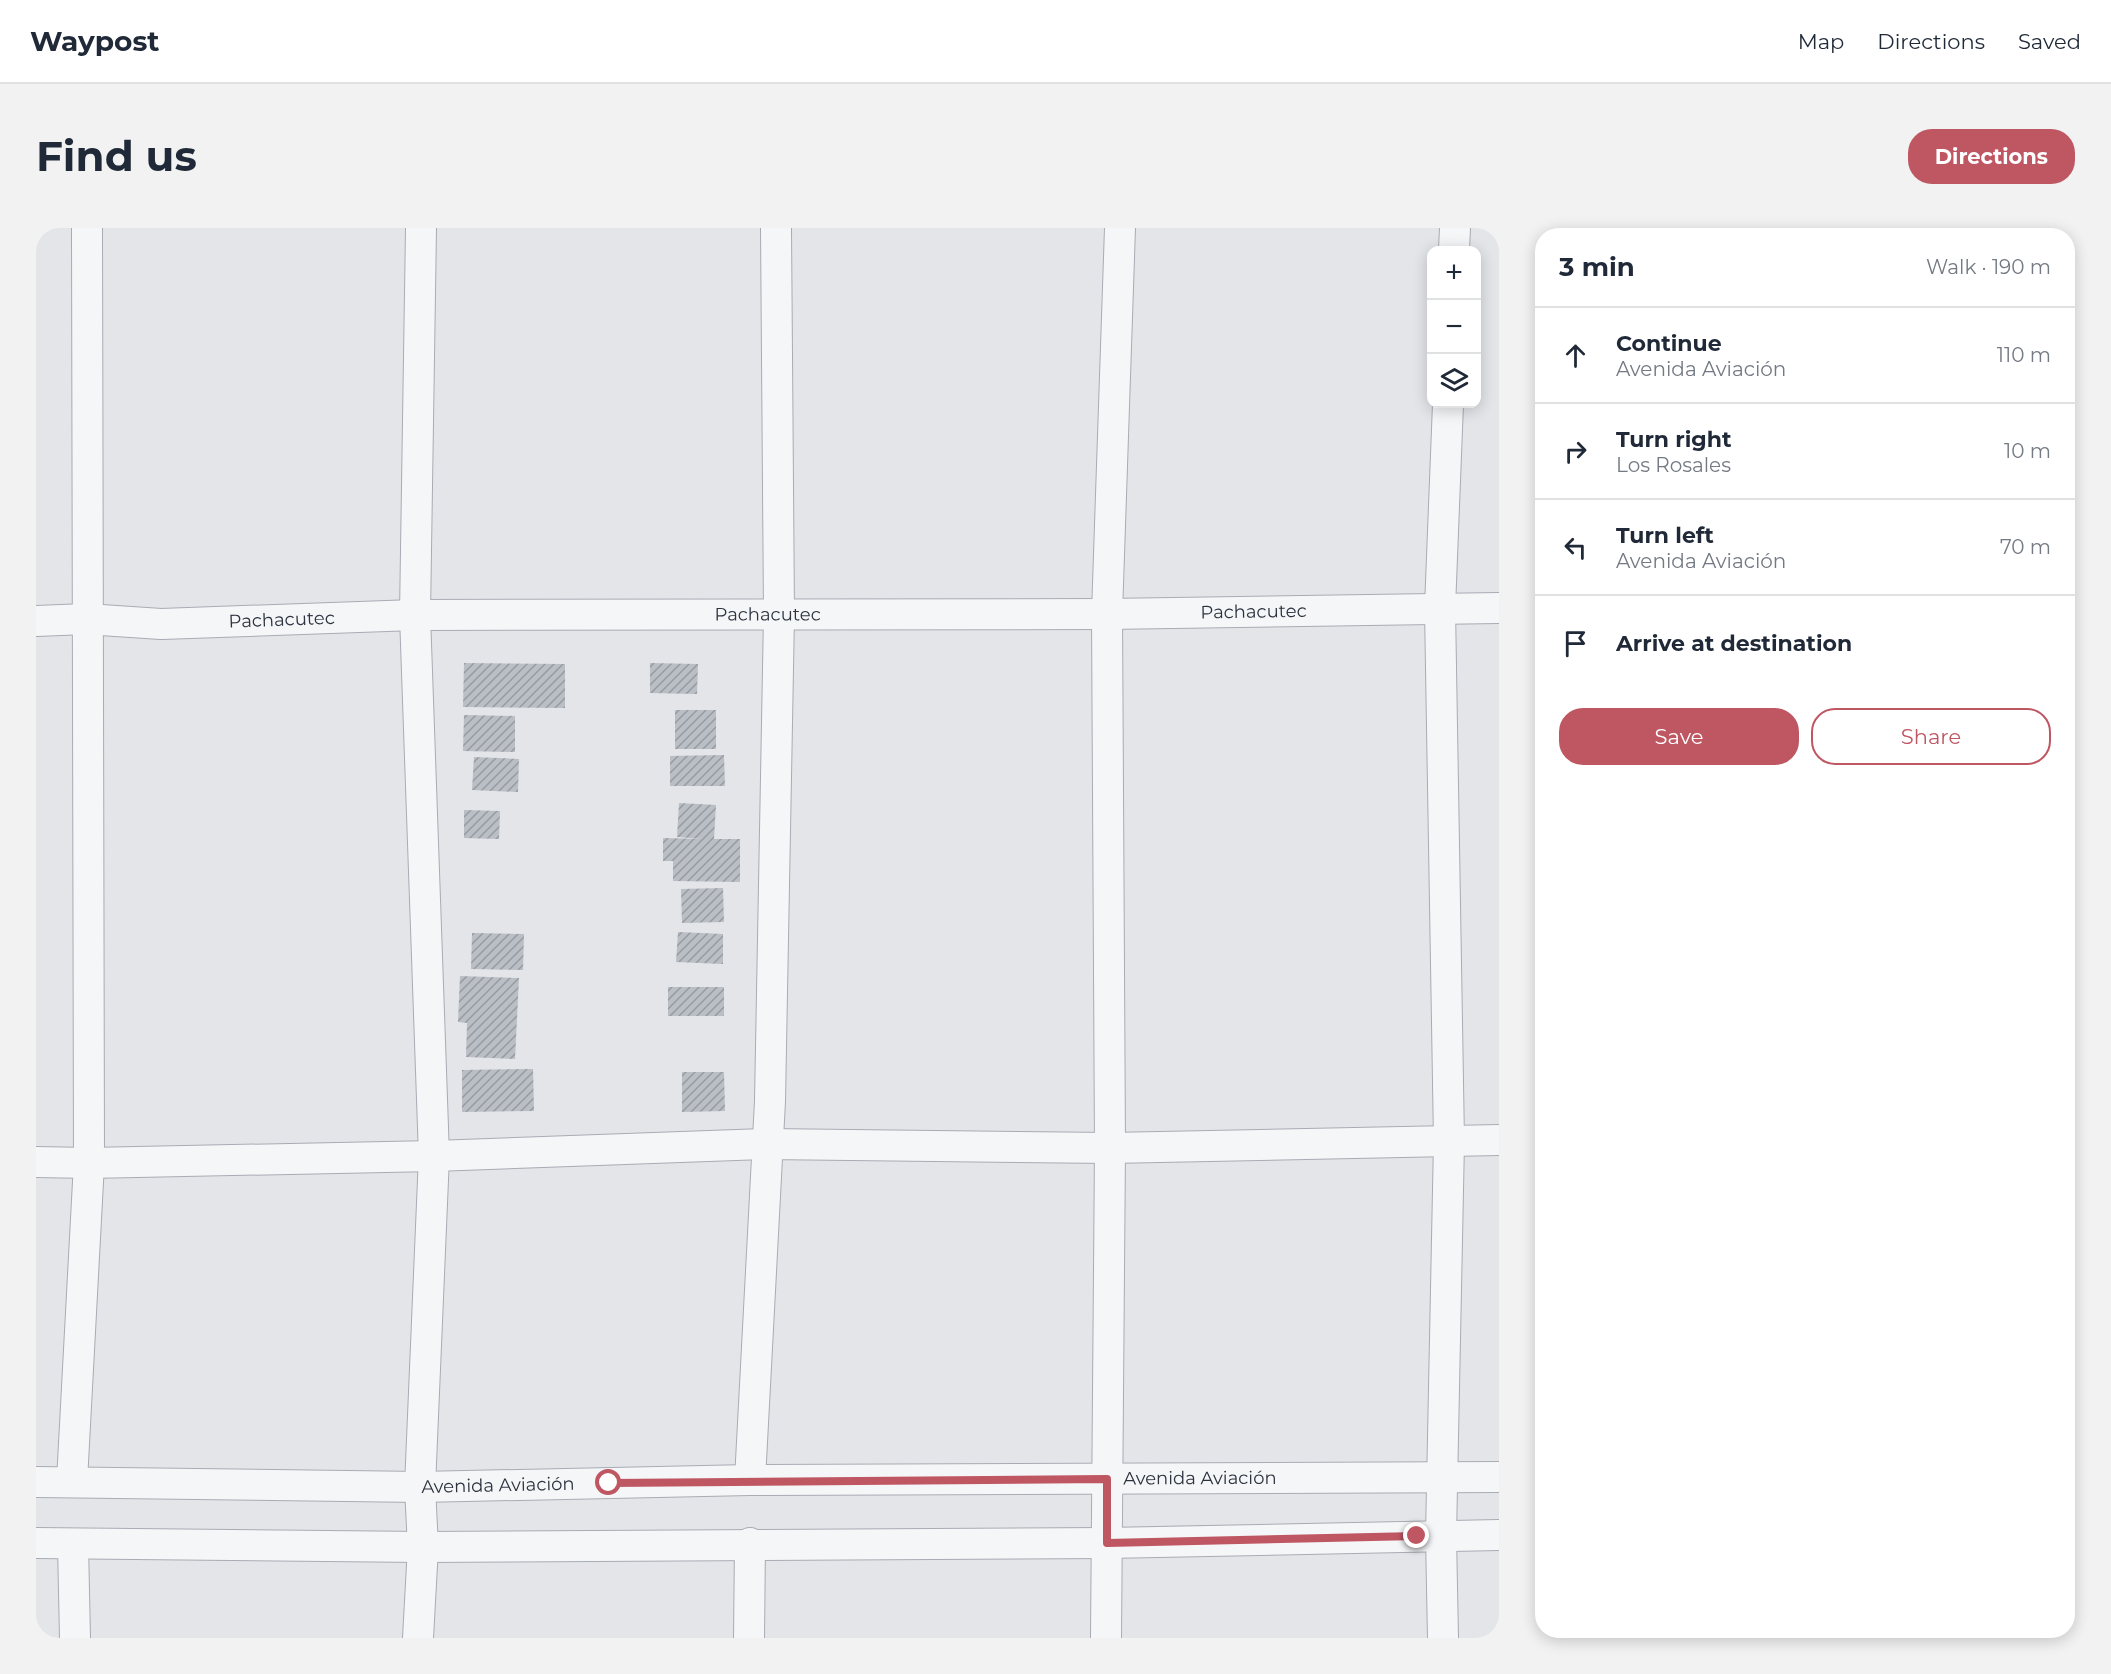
<!DOCTYPE html>
<html lang="en">
<head>
<meta charset="utf-8">
<style>
	body { margin:0; font-family:Montserrat,sans-serif; background:#f2f2f3; color:#1f2937 }
	.controls { position:absolute; right:18px; top:18px; display:grid; overflow:hidden; border-radius:12px; box-shadow:0 3px 15px #0003 }
	.controls button { width:54px; height:54px; display:grid; place-items:center; padding:0; border:0; border-bottom:2px solid #e0e1e3; background:#fff; color:#1f2937; font:30px sans-serif }
	.stop { position:absolute; width:18px; height:18px; margin:-14px; border:4px solid #bf5763; border-radius:50%; background:#fff }
	.stop.end { background:#bf5763; border-color:#fff; box-shadow:0 2px 6px #0008 }
	.list { margin:0; padding:0; list-style:none }
	h2 { display:flex; justify-content:space-between; align-items:center; height:78px; margin:0; padding:0 24px; font-size:26px }
	h2 small { font-size:20px; font-weight:400; color:#747a83 }
	.list li { display:grid; grid-template-columns:39px 1fr auto; gap:18px; align-items:center; box-sizing:border-box; height:96px; padding:0 24px; border-top:2px solid #e0e1e3 }
	.list b { display:block; font-size:22px; white-space:nowrap }
	.list p { margin:0; font-size:20px; white-space:nowrap; color:#747a83 }
	.list em { font-size:20px; font-style:normal; color:#747a83 }
	.actions { display:flex; gap:12px; padding:18px 24px }
	.actions a { flex:1; padding:14px 0; border:2px solid #bf5763; border-radius:24px; text-align:center; font-size:21px; color:#bf5763 }
	.actions .main { background:#bf5763; color:#fff }
	.icon { flex:none; width:33px; height:33px; fill:none; stroke:currentColor; stroke-width:2; stroke-linecap:round; stroke-linejoin:round }
	.map { position:relative; flex:none; width:1463px; height:1410px; overflow:hidden; border-radius:24px }
	header { display:flex; align-items:center; gap:36px; box-sizing:border-box; height:84px; padding:0 30px; background:#fff; border-bottom:2px solid #e0e1e3 }
	header strong { font-size:28px }
	nav { display:flex; gap:33px; margin-inline-start:auto; font-size:21px }
	.intro { display:flex; align-items:center; justify-content:space-between; box-sizing:border-box; height:144px; padding:0 36px }
	h1 { margin:0; font-size:42px }
	.button { padding:15px 27px; border-radius:24px; background:#bf5763; color:#fff; font-size:21px; font-weight:700 }
	main { display:flex; gap:36px; padding:0 36px }
	aside { flex:1; background:#fff; border-radius:24px; box-shadow:0 3px 15px #0003 }
	.map>svg:first-child { display:block }
	.building { fill:url(#building-hatch) }
	.lines { fill:none; stroke-linecap:round; stroke-linejoin:round }
	.street-casing { stroke:#a8acb3; stroke-width:32 }
	.street { stroke:#f5f6f8; stroke-width:30 }
	.route { stroke:#bf5763; stroke-width:8 }
	.labels { text-anchor:middle; stroke-width:5; stroke-linejoin:round; paint-order:stroke }
	.street-label { font-size:18px; fill:#2c333f; stroke:#f2f4f7 }
</style>
</head>
<body>
<header>
<strong>Waypost</strong>
<nav><a>Map</a><a>Directions</a><a>Saved</a></nav>
</header>
<div class="intro"><h1>Find us</h1><a class="button">Directions</a></div>
<main>
<div class="map">
<svg width="1463" height="1410" viewBox="0 0 1463 1410">
	<defs>
		<pattern id="building-hatch" width="6" height="6" patternUnits="userSpaceOnUse" patternTransform="scale(1.5)"><rect width="6" height="6" fill="#babec5"/><path d="M-1 1l2-2M0 6l6-6M5 7l2-2" fill="none" stroke="#979ba1"/></pattern>
	</defs>
	<rect width="100%" height="100%" fill="#e3e5e9"/>
	<!-- building -->
	<path class="building" d="M428,435l101,1v44l-102,-1z
		M614,435l48,1 -1,30 -47,-1z
		M639,482h41v39h-41z
		M428,487l51,1v36l-52,-1z
		M688,527l1,31h-55v-30z
		M438,529l45,2 -1,33 -46,-2z
		M643,575l37,2 -2,34h26v43l-67,-1v-20h-10v-23l40,1 -26,-2z
		M428,582l36,1 -1,28 -35,-1z
		M687,660l1,34 -42,1 -1,-34z
		M642,704l45,2v30l-47,-2z
		M436,705l52,1 -1,36 -52,-1z
		M424,748l59,2 -4,81 -49,-2 1,-34 -9,-1z
		M632,759h56v29h-56z
		M497,841l1,42 -72,1v-42z
		M646,844h42l1,39 -43,1z"/>
	<g class="lines">
		<defs>
			<g id="street">
				<path d="M1418,22l1,-22"/>
				<path id="s1" d="M0,393l50,-2 75,5 254,-9 692,-1 392,-6"/>
				<path d="M0,934l53,1 345,-7 333,-12 343,4 389,-8"/>
				<path d="M714,1252l20,-379 9,-486 -3,-387"/>
				<path d="M36,1253l17,-318 -2,-935"/>
				<path id="s2" d="M0,1254l384,5 330,-7 749,-3"/>
				<path d="M0,1315l387,4 684,-4 392,-8"/>
				<path d="M37,1316l2,94"/>
				<path d="M382,1410l5,-91 -3,-60 14,-331 -19,-541 6,-387"/>
				<path d="M713,1410l1,-95"/>
				<path d="M1070,1410l4,-490 -3,-534 13,-386"/>
				<path d="M1407,1410l-2,-102 8,-395 -9,-533 8,-204"/>
			</g>
		</defs>
		<!-- street casing -->
		<use href="#street" class="street-casing"/>
		<!-- street -->
		<use href="#street" class="street"/>
	</g>
	<g class="lines">
		<!-- route -->
		<path class="route" d="M573,1255l498,-4v64l310,-7"/>
	</g>
	<g class="labels">
		<!-- street labels -->
		<g class="street-label">
			<text dy="6" stroke="none"><textPath href="#s1" startOffset="1218">Pachacutec</textPath></text>
			<text dy="6" stroke="none"><textPath href="#s1" startOffset="732">Pachacutec</textPath></text>
			<text dy="6" stroke="none"><textPath href="#s1" startOffset="246">Pachacutec</textPath></text>
			<text dy="6" stroke="none"><textPath href="#s2" startOffset="1164">Avenida Aviación</textPath></text>
			<text dy="6" stroke="none"><textPath href="#s2" startOffset="462">Avenida Aviación</textPath></text>
		</g>
	</g>
</svg>
<div class="controls">
<button>+</button>
<button>−</button>
<button><svg class="icon" aria-label="layers" viewBox="0 0 24 24"><path d="M12 4l9 5-9 5-9-5zM3 14l9 5 9-5"/></svg></button>
</div>
<div class="stop" style="left:573px;top:1255px"></div>
<div class="stop end" style="left:1381px;top:1308px"></div>
</div>
<aside>
<h2>3 min<small>Walk · 190 m</small></h2>
<ul class="list">
<li><svg class="icon" aria-label="ahead" viewBox="0 0 24 24"><path d="M12 20V5M6 11l6-6 6 6"/></svg><div><b>Continue</b><p>Avenida Aviación</p></div><em>110 m</em></li>
<li><svg class="icon" aria-label="right" viewBox="0 0 24 24"><path d="M7 20v-9h11M14 6l5 5-5 5"/></svg><div><b>Turn right</b><p>Los Rosales</p></div><em>10 m</em></li>
<li><svg class="icon" aria-label="left" viewBox="0 0 24 24"><path d="M17 20v-9H6M10 6l-5 5 5 5"/></svg><div><b>Turn left</b><p>Avenida Aviación</p></div><em>70 m</em></li>
<li><svg class="icon" aria-label="arrive" viewBox="0 0 24 24"><path d="M6 21V4h12l-3 4 3 4H6"/></svg><div><b>Arrive at destination</b></div></li>
</ul>
<div class="actions"><a class="main">Save</a><a>Share</a></div>
</aside>
</main>
</body>
</html>
